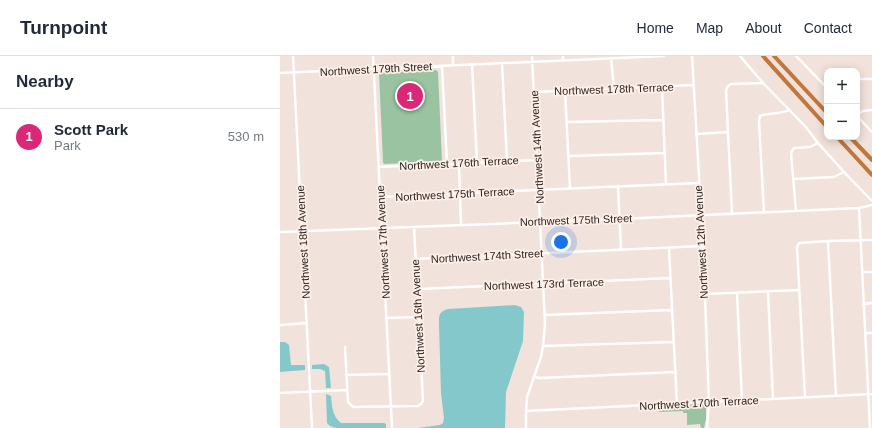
<!DOCTYPE html>
<html lang="en">
<head>
<meta charset="utf-8">
<style>
	body { margin:0; font-family:Helvetica,sans-serif; background:#f6f6f7; color:#1f2937 }
	.controls { position:absolute; right:12px; top:12px; display:grid; overflow:hidden; border-radius:8px; box-shadow:0 2px 10px #0003 }
	.controls button { width:36px; height:36px; display:grid; place-items:center; padding:0; border:0; border-bottom:1px solid #e0e1e3; background:#fff; color:#1f2937; font:20px sans-serif }
	.you { position:absolute; left:281px; top:186px; width:14px; height:14px; margin:-10px; border:3px solid #fff; border-radius:50%; background:#1a73e8; box-shadow:0 0 0 6px #1a73e833 }
	.badge { display:grid; place-items:center; width:26px; height:26px; border-radius:50%; background:#db2777; color:#fff; font-size:13px; font-weight:700 }
	.pin { position:absolute; translate:-50% -50%; border:2px solid #fff; box-shadow:0 1px 4px #0006 }
	.list { margin:0; padding:0; list-style:none }
	h2 { display:flex; justify-content:space-between; align-items:center; height:52px; margin:0; padding:0 16px; font-size:17px }
	h2 small { font-size:13px; font-weight:400; color:#747a83 }
	.list li { display:grid; grid-template-columns:26px 1fr auto; gap:12px; align-items:center; box-sizing:border-box; height:56px; padding:0 16px; border-top:1px solid #e0e1e3 }
	.list b { display:block; font-size:15px; white-space:nowrap }
	.list p { margin:0; font-size:13px; white-space:nowrap; color:#747a83 }
	.list em { font-size:13px; font-style:normal; color:#747a83 }
	.map { position:relative; flex:none; width:592px; height:372px; overflow:hidden }
	header { display:flex; align-items:center; gap:24px; box-sizing:border-box; height:56px; padding:0 20px; background:#fff; border-bottom:1px solid #e0e1e3 }
	header strong { font-size:19px }
	nav { display:flex; gap:22px; margin-inline-start:auto; font-size:14px }
	main { display:flex }
	aside { flex:1; background:#fff }
	.map>svg:first-child { display:block }
	.green { fill:#9ac4a1 }
	.water { fill:#84c8cc }
	.lines { fill:none; stroke-linecap:round; stroke-linejoin:round }
	.minor { stroke:#fff; stroke-width:2.5 }
	.highway { stroke:#c1773c; stroke-width:4 }
	.labels { text-anchor:middle; stroke-width:3.5; stroke-linejoin:round; paint-order:stroke }
	.street-label { font-size:11px; fill:#2a2522; stroke:#ffefe8 }
</style>
</head>
<body>
<header>
<strong>Turnpoint</strong>
<nav><a>Home</a><a>Map</a><a>About</a><a>Contact</a></nav>
</header>
<main>
<aside>
<h2>Nearby<small></small></h2>
<ul class="list">
<li><span class="badge">1</span><div><b>Scott Park</b><p>Park</p></div><em>530 m</em></li>
</ul>
</aside>
<div class="map">
<svg width="592" height="372" viewBox="0 0 592 372">
	<rect width="100%" height="100%" fill="#f1e2db"/>
	<!-- green -->
	<path class="green" d="M156,14l2,2 4,89 -58,3 -1,-2 -4,-89z
		M421,348l5,1v14l-2,9h-3l-1,-4 -13,1v-12h-4v-2l-24,1v-6z"/>
	<!-- water -->
	<path class="water" d="M235,249l6,2 3,5 -1,29 -17,51 -1,36h-87l22,-3 3,-2 1,-5 -3,-25 -2,-68c0,-9 -1,-13 9,-16z
		M0,286h5l4,3 2,20h14v5l-25,2z
		M44,308l5,3 2,21h-5l-1,-17 -5,-2h-8v-4z
		M46,338l5,2c1,10 1,20 10,27h43l2,1v4h-50l-6,-2 -3,-3z"/>
	<g class="lines">
		<!-- minor -->
		<path class="minor" d="M13,0l19,372
			M93,0l19,372
			M173,0v9
			M283,0v4
			M412,0l11,189 6,157 -2,26
			M460,0l23,27 42,43 13,17 26,29 28,29
			M516,0l31,32
			M331,2l3,31
			M222,7l5,98
			M192,8l5,99
			M162,10l5,98
			M0,17l384,-17
			M577,23h15
			M382,31l4,97
			M285,35l5,97
			M255,36l158,-7
			M577,59l6,-4 9,-1
			M577,60l15,16
			M287,66l96,-2
			M416,78l32,-2
			M288,100l97,-3
			M179,107l2,62
			M99,111l159,-7
			M513,123l41,-2 10,-5
			M338,130l3,64
			M100,141l318,-14
			M579,152l11,220
			M516,155l-5,-58 3,-5 16,-1 8,-4
			M484,157l-5,-92 1,-5c9,-4 20,-1 29,-6
			M452,158l-6,-124 2,-4 3,-2 32,-1
			M0,176l340,-13 239,-11 13,-3
			M548,185l8,155
			M389,193l8,155
			M135,203l288,-13
			M582,216h10
			M137,233l254,-11
			M488,236l5,107
			M457,237l5,108
			M424,238l95,-4
			M583,248l9,-1
			M265,259l127,-5
			M106,262l33,-1
			M0,269l27,-2
			M585,277h7
			M263,290l131,-4
			M65,291l3,55 5,5 65,-1 3,-2 2,-3 -9,-174
			M66,319l43,-1
			M254,321l6,1 136,-6
			M0,337l67,-3
			M525,341l-8,-150 2,-4 29,-2 44,-1
			M246,355l346,-17
			M246,372v-13l1,-18 14,-40 2,-11 2,-22 -13,-268"/>
		<!-- highway -->
		<path class="highway" d="M483,0l64,71
			M494,0l53,57
			M557,81l35,38
			M570,81l22,23"/>
	</g>
	<g class="labels">
		<!-- street labels -->
		<g class="street-label">
			<text transform="translate(96 13) rotate(-3)" y="4">Northwest 179th Street</text>
			<text transform="translate(334 33) rotate(-2)" y="4">Northwest 178th Terrace</text>
			<text transform="translate(257 91) rotate(-93)" y="4">Northwest 14th Avenue</text>
			<text transform="translate(179 107) rotate(-3)" y="4">Northwest 176th Terrace</text>
			<text transform="translate(175 138) rotate(-3)" y="4">Northwest 175th Terrace</text>
			<text transform="translate(296 164) rotate(-2)" y="4">Northwest 175th Street</text>
			<text transform="translate(23 186) rotate(-93)" y="4">Northwest 18th Avenue</text>
			<text transform="translate(103 186) rotate(-93)" y="4">Northwest 17th Avenue</text>
			<text transform="translate(421 186) rotate(-93)" y="4">Northwest 12th Avenue</text>
			<text transform="translate(207 200) rotate(-3)" y="4">Northwest 174th Street</text>
			<text transform="translate(264 228) rotate(-2)" y="4">Northwest 173rd Terrace</text>
			<text transform="translate(138 260) rotate(-93)" y="4">Northwest 16th Avenue</text>
			<text transform="translate(419 347) rotate(-3)" y="4">Northwest 170th Terrace</text>
		</g>
	</g>
</svg>
<div class="controls">
<button>+</button>
<button>−</button>
</div>
<div class="you"></div>
<div class="pin badge" style="left:130px;top:40px">1</div>
</div>
</main>
</body>
</html>
